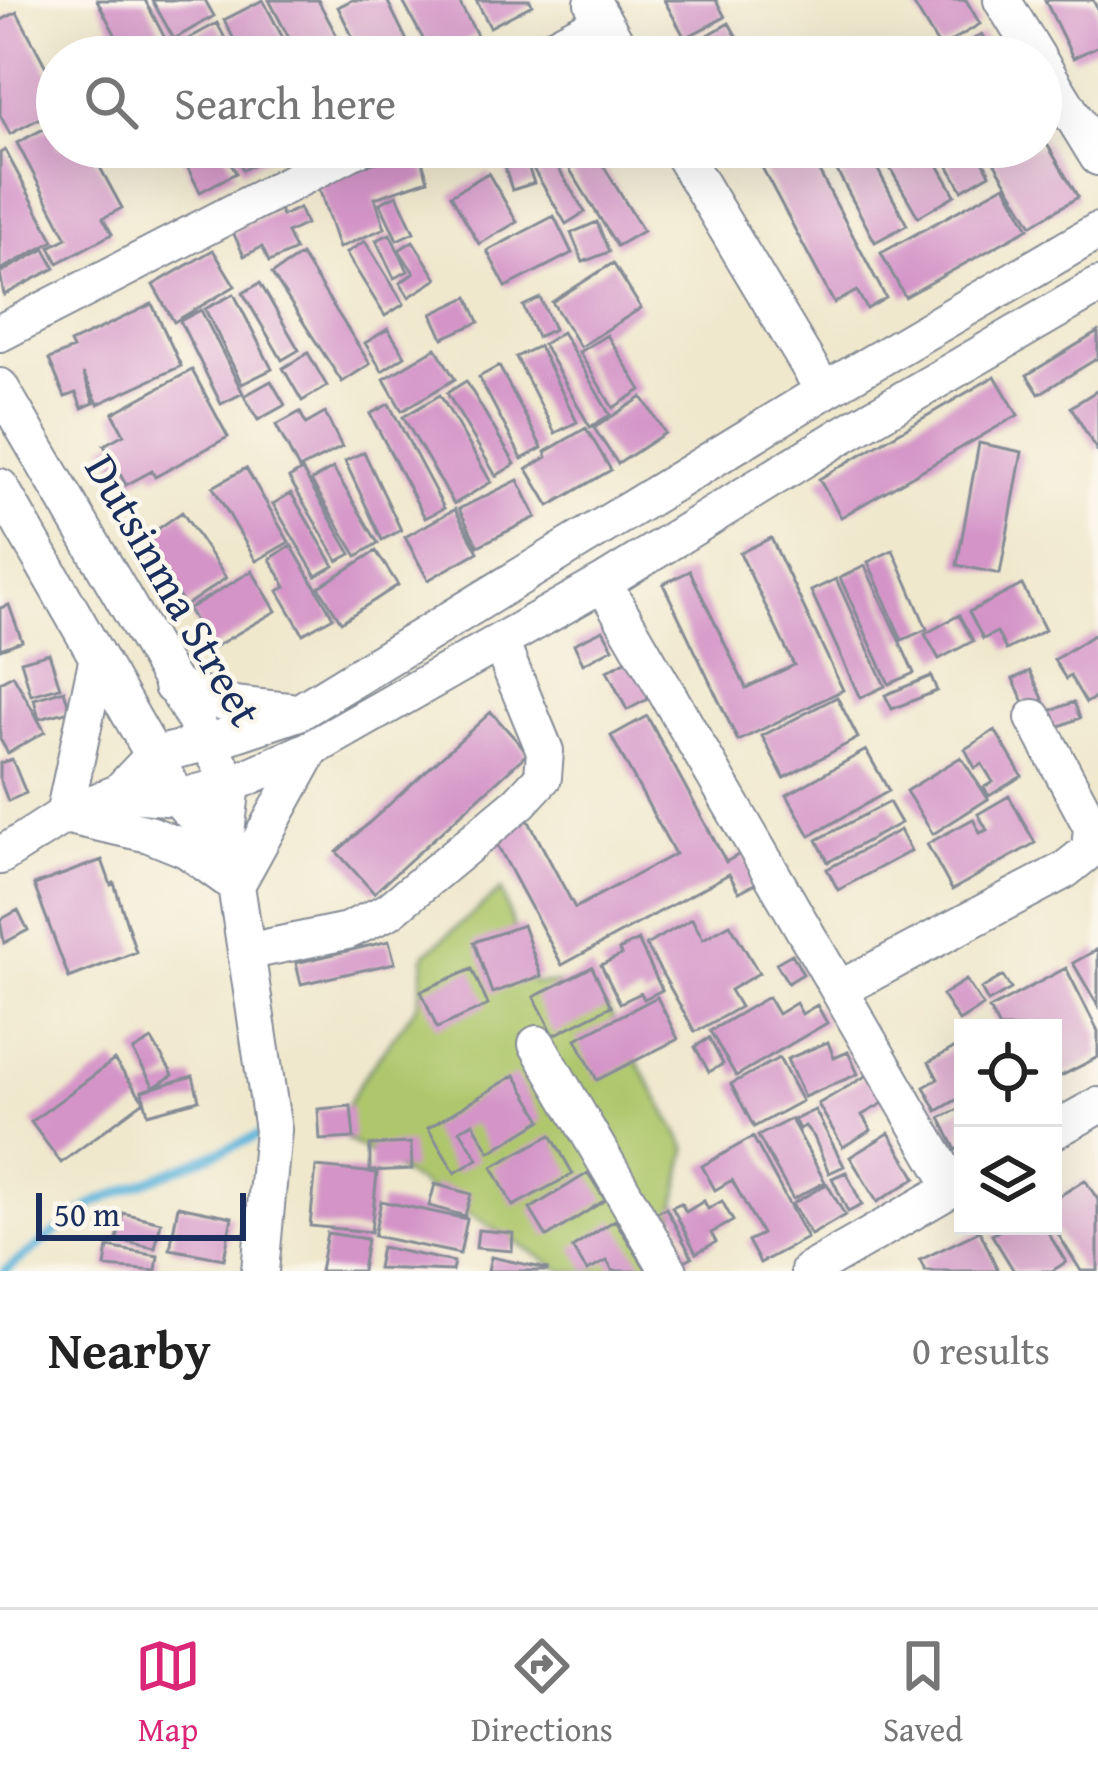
<!DOCTYPE html>
<html lang="en">
<head>
<meta charset="utf-8">
<style>
	body { margin:0; font-family:"Gentium Book Plus",serif; background:#f6f6f6; color:#222 }
	.controls { position:absolute; right:36px; bottom:36px; display:grid; overflow:hidden; border-radius:0px; box-shadow:0 12px 48px #0002 }
	.controls button { width:108px; height:108px; display:grid; place-items:center; padding:0; border:0; border-bottom:3px solid #e0e0e0; background:#fff; color:#222; font:60px sans-serif }
	.scale { position:absolute; left:36px; bottom:30px; width:210px; box-sizing:border-box; padding-left:12px; border:6px solid #1b2f5e; border-top:0; font-size:33px; line-height:42px; white-space:nowrap; color:#1b2f5e; -webkit-text-stroke:9px #fbf7ec; paint-order:stroke }
	.list { margin:0; padding:0; list-style:none }
	h2 { display:flex; justify-content:space-between; align-items:center; height:156px; margin:0; padding:0 48px; font-size:51px }
	h2 small { font-size:39px; font-weight:400; color:#767676 }
	.icon { flex:none; width:66px; height:66px; fill:none; stroke:currentColor; stroke-width:2; stroke-linecap:round; stroke-linejoin:round }
	.map { position:relative; flex:none; width:1098px; height:1271px; overflow:hidden }
	.search { position:absolute; background:#fff; box-shadow:0 12px 48px #0002; left:36px; right:36px; top:36px; height:132px; display:flex; align-items:center; gap:30px; box-sizing:border-box; padding:0 42px; border-radius:66px; color:#767676; font-size:45px }
	.sheet { height:336px; background:#fff }
	nav { display:flex; justify-content:space-around; align-items:center; box-sizing:border-box; height:168px; border-top:3px solid #e0e0e0; background:#fff; font-size:33px; color:#767676 }
	nav a { display:grid; justify-items:center; gap:6px }
	nav .on { color:#db2777 }
	.map>svg:first-child { display:block }
	.green { fill:#aec76c; stroke:#647b65; stroke-width:3 }
	.lines { fill:none; stroke-linecap:round; stroke-linejoin:round }
	.stream { stroke:#5fb5db; stroke-width:9 }
	.building { fill:#d494c8 }
	.minor-casing { stroke:#868c96; stroke-width:40 }
	.minor { stroke:#fff; stroke-width:36 }
	.labels { text-anchor:middle; stroke-width:9; stroke-linejoin:round; paint-order:stroke }
	.street-label { font-size:45px; fill:#1b2f5e; stroke:#fbf7ec }
</style>
</head>
<body>
<div class="map">
<svg width="1098" height="1271" viewBox="0 0 1098 1271">
	<rect width="100%" height="100%" fill="#fbf7ec"/>
	<filter id="ink" filterUnits="userSpaceOnUse"><feTurbulence type="fractalNoise" baseFrequency=".00833" numOctaves="2"/><feDisplacementMap in="SourceGraphic" scale="24" xChannelSelector="R" yChannelSelector="G"/><feConvolveMatrix kernelMatrix="1 2 1 2 8 2 1 2 1" color-interpolation-filters="sRGB"/></filter>
	<filter id="wash" filterUnits="userSpaceOnUse"><feTurbulence type="fractalNoise" baseFrequency=".004" numOctaves="4" result="noise"/><feDisplacementMap in="SourceGraphic" scale="48" xChannelSelector="R" yChannelSelector="G"/><feGaussianBlur stdDeviation="2.7" result="paint"/><feColorMatrix in="noise" values="0 0 0 0 0 0 0 0 0 0 0 0 0 0 0 0 0 1.4 0 .05"/><feComposite in="paint" operator="in"/></filter>
	<g filter="url(#wash)">
		<rect width="100%" height="100%" fill="#f0e8cd"/>
		<!-- green -->
		<path class="green" d="M501,890l32,93 61,2 93,164 -25,122h-99l-230,-140 30,-53 55,-74 7,-50z"/>
		<g class="lines">
			<!-- stream -->
			<path class="stream" d="M5,1271l89,-68 169,-69"/>
		</g>
		<g id="blocks">
			<!-- building -->
			<path class="building" d="M97,0h48l23,44 -24,13h-17z
				M152,0h53l9,16 -40,23z
				M263,0l30,57h-50l-19,-37z
				M269,0h49l30,57h-49z
				M352,0h35l28,57h-53l-24,-50z
				M402,0h56l19,35 -44,22z
				M476,0h54l2,5 -42,22z
				M664,0h52l9,17 -40,21z
				M911,0h55l14,24 -40,24z
				M1045,0h48l5,10v36l-25,12z
				M17,12l40,76v21l-47,25 -10,-19v-94z
				M217,23l18,34h-51l-7,-12z
				M729,23l19,34h-52l-7,-11z
				M982,34l14,23h-52z
				M57,122v25h32l33,61 -19,10 9,16 -54,29 -8,-16 17,-9 -50,-95z
				M1041,134l37,63 -46,28 -47,-78h56z
				M177,147h45l14,26 -36,19z
				M232,147h54l-43,23z
				M520,147h25l40,65 -19,12z
				M556,147h36l51,84 -26,15z
				M778,147h28l80,151 -19,11 -10,-18 -23,12 -77,-145z
				M842,147h24l41,78 -32,17 -47,-88z
				M878,147h50l27,48 -37,22z
				M938,147h38l14,27 -28,16z
				M418,148l10,32 -53,18 10,30 -46,20 -22,-66z
				M5,150l49,91 -54,29v-117z
				M526,161l8,22 -22,7 -7,-22z
				M488,173l29,49 -38,22 -28,-49z
				M1005,185l24,43 -124,69 -24,-44z
				M397,195l17,37 -17,8 -17,-37z
				M299,208l7,16 -19,9 8,17 -26,12 -7,-15 -18,9 -11,-24 47,-22 2,6z
				M554,216l18,37 -66,34 -19,-36z
				M597,222l12,30 -26,10 -12,-29z
				M390,234l18,37 -14,7 -18,-38z
				M365,241l39,63 -19,12 -39,-63z
				M413,241l24,38 -28,18 -9,-14 14,-10 -15,-23z
				M45,249l10,19 -51,27 -4,-22z
				M213,250l22,36 -61,36 -21,-37z
				M301,255l69,109 -28,18 -70,-108z
				M613,263l28,45 -61,39 -28,-45z
				M260,283l39,67 -17,10 -39,-67z
				M234,294l38,75 -30,15 -37,-75z
				M468,297l11,25 -36,16 -11,-24z
				M540,298l14,31 -17,8 -14,-31z
				M152,304l29,62 -83,38 -15,-31 11,30 -12,5 -6,-15 -11,4 -16,-38 24,-10 -3,-6z
				M201,310l42,83 -22,11 -41,-83z
				M388,329l17,27 -23,15 -17,-28z
				M562,332l48,83 -20,12 -47,-83z
				M1098,332v26l-59,36 -12,-19z
				M607,335l34,55 -28,18 -34,-56z
				M539,346l38,76 -22,11 -39,-76z
				M436,348l19,31 -53,32 -18,-32z
				M308,353l19,33 -25,15 -19,-33z
				M499,366l43,82 -20,11 -43,-82z
				M192,370l36,67 -73,40 -3,-6 -26,14 -22,-40 20,-11 -11,-21z
				M995,376l23,39 -177,102 -22,-38z
				M271,381l14,24 -27,15 -14,-24z
				M466,381l49,83 -19,12 -49,-83z
				M1098,390v62l-27,-45z
				M440,395l51,87 -37,22 -51,-87z
				M642,397l23,36 -47,31 -24,-36z
				M389,404l55,104 -19,10 -55,-104z
				M300,412l6,12 19,-11 17,34 -43,22 -23,-44z
				M586,428l25,42 -62,36 -22,-37 20,-12 -2,-5z
				M979,443l43,9 -22,122 -43,-9z
				M364,452l37,78 -19,10 -37,-79z
				M246,468l43,74 -33,19 -43,-74z
				M333,468l45,75 -21,13 -46,-75z
				M302,470l49,84 -13,7 -49,-83z
				M518,480l18,37 -58,29 -19,-37z
				M291,493l43,73 -18,10 -43,-72z
				M455,509l23,43 -50,28 -23,-43z
				M182,512l44,66 -41,28 -44,-65z
				M771,538l72,152 -105,51 -75,-157 27,-13 56,117 48,-23 -54,-112z
				M291,545l42,72 -30,17 -25,-43 8,-4 -16,-28z
				M893,550l34,79 -25,11 -34,-78z
				M376,551l22,34 -57,37 -22,-35z
				M865,566l49,107 -25,11 -49,-106z
				M252,571l24,40 -65,38 -23,-40z
				M836,579l49,107 -25,12 -49,-107z
				M1022,585l23,45 -39,20 -9,-18 -14,7 -14,-27z
				M9,605l13,36 -22,8v-41z
				M959,615l14,26 -34,18 -14,-25z
				M603,630l10,18 -30,16 -9,-20z
				M1098,632v64l-12,7 -16,-27 -4,3 -12,-19z
				M49,653l11,34 -29,8 -10,-34z
				M637,655l20,39 -30,16 -20,-39z
				M1030,671l17,36 -17,8 -17,-36z
				M13,675l32,57 -37,21 -8,-14v-57z
				M931,676l6,15 -45,18 -7,-14z
				M64,690l6,21 -31,8 -5,-20z
				M837,697l21,41 -74,40 -22,-42z
				M1074,702l6,16 -32,13 -6,-17z
				M491,712l37,41 -154,140 -37,-41z
				M647,716l79,146 17,-10 15,30 -19,10 -10,-18 -167,91 -70,-130 34,-19 49,92 100,-54 -64,-118z
				M995,730l27,46 -33,20 -5,-9 9,-5 -11,-18 -7,4 -10,-19z
				M866,750l23,41 -79,45 -23,-41z
				M961,757l27,42 -55,35 -27,-43z
				M12,759l14,34 -18,8 -8,-21v-17z
				M1009,796l26,47 -83,47 -25,-46 46,-25 7,14 7,-3 -9,-16z
				M889,802l12,21 -73,39 -11,-22z
				M900,830l11,21 -73,39 -11,-21z
				M102,860l9,25 3,-2 22,69 -67,26 -35,-93z
				M18,910l10,20 -24,13 -4,-23z
				M692,919l11,20 27,-15 29,49 -29,17 10,17 -45,25 -49,-87z
				M523,925l18,51 -49,17 -18,-51z
				M638,940l24,50 -18,9 -3,-6 -21,10 -19,-38 20,-10 -2,-5z
				M389,941l6,22 -94,21 -5,-21z
				M1098,949v57l-25,-43z
				M792,954l11,20 -15,9 -12,-20z
				M592,967l19,39 -57,29 -20,-38z
				M1066,968l32,63v26l-39,20 -6,-12v-37h-54l-10,-19z
				M472,969l16,36 -51,23 -16,-37z
				M1003,976l8,13 -23,13 -7,-13z
				M966,980l17,26 -24,15 -17,-26z
				M657,997l21,42 -81,41 -21,-41z
				M768,997l10,17 18,-11 6,11 15,-9 10,18 -91,53 -26,-45z
				M709,1038l14,26 -14,8 -14,-25z
				M152,1040l21,35 -19,12 -21,-36z
				M828,1042l6,16 14,-6 10,22 -54,23 -17,-38z
				M963,1043v53l-26,15 -13,-24 14,-8 -9,-17z
				M779,1058l23,43 -48,26 -23,-43z
				M114,1060l30,41 -83,62 -30,-41z
				M871,1073l16,28 -25,14 9,15 -28,17 -25,-43z
				M515,1075l27,45 -52,32 -17,-29 -13,7 18,29 -23,14 -27,-45z
				M193,1076l6,24 -51,14 -6,-23z
				M351,1106l3,32 -34,2 -2,-31z
				M963,1107v39l-7,4 -16,-32z
				M815,1110l29,56 -15,7 -15,-36 -9,-11 -6,3 -5,-9z
				M791,1119l34,63 -32,17 -35,-63z
				M889,1133l27,45 -39,24 -27,-45z
				M551,1135l22,39 -60,32 -21,-39z
				M753,1137l54,101 -47,25 -12,-22 14,-7 -30,-54 -17,10 -13,-24z
				M411,1143l1,26 -42,2v-26z
				M316,1167l61,6 -6,59 -61,-6z
				M846,1172l16,33 -14,7 -16,-34z
				M588,1173l17,27 -58,37 -17,-28z
				M1085,1180l13,20v71h-17l-28,-45v-26z
				M435,1184l36,10 -6,22 -36,-10z
				M827,1184l18,31 -34,20 -19,-31z
				M381,1201l86,18 -7,35 -86,-18z
				M704,1201l4,8 14,-8 11,20 -22,12 5,9 -20,11 -24,-46 9,-4 5,9z
				M178,1206l54,11 -8,42 -54,-10z
				M666,1208l26,49 -11,6 -26,-50z
				M123,1213l38,9 -6,26 -38,-8z
				M615,1220l32,51h-34l-6,-10 -20,10 -15,-23z
				M1007,1226h37l22,36 -14,9h-38l-22,-36z
				M478,1230l35,3 -1,18 -36,-3z
				M980,1231l18,40h-73l-5,-11z
				M327,1233l40,6 -5,32h-42z
				M108,1247l50,9 -2,15 -51,-4z
				M381,1247l73,15 -2,9 -75,-3z
				M491,1257l56,12v2h-59z"/>
		</g>
	</g>
	<g filter="url(#ink)">
		<use href="#blocks" fill-opacity="0" stroke="#868c96" stroke-width="3"/>
		<g class="lines">
			<defs>
				<path id="minor" d="M1002,0l35,57
					M593,3l31,54
					M534,57l69,-36
					M1041,64l57,93
					M678,147l146,244
					M0,333l360,-186
					M0,387l232,397 -8,65
					M0,487l178,311 46,51 12,36 37,245 -13,141
					M603,583l350,604
					M97,661l-33,154 85,19 37,15 50,36 75,-136
					M172,686l62,19 55,6
					M118,793l60,5 54,-14 79,-35 292,-166 238,-147 257,-150
					M0,856l64,-41 54,-22 36,-38 53,-12 92,-31 525,-321 274,-160
					M246,952l101,-21 42,-20 131,-109 23,-25 2,-26 -45,-109
					M840,989l225,-119 25,-20 2,-23 -58,-109
					M537,1044l132,227
					M1053,1131l45,-25
					M809,1271l154,-89"/>
			</defs>
			<!-- minor casing -->
			<use href="#minor" class="minor-casing"/>
			<!-- minor -->
			<use href="#minor" class="minor"/>
		</g>
	</g>
	<g class="labels">
		<!-- street labels -->
		<g class="street-label">
			<text transform="translate(174 590) rotate(60)" y="16">Dutsinma Street</text>
		</g>
	</g>
</svg>
<div class="controls">
<button><svg class="icon" aria-label="locate" viewBox="0 0 24 24"><circle cx="12" cy="12" r="6"/><path d="M12 2v4M12 18v4M2 12h4M18 12h4"/></svg></button>
<button><svg class="icon" aria-label="layers" viewBox="0 0 24 24"><path d="M12 4l9 5-9 5-9-5zM3 14l9 5 9-5"/></svg></button>
</div>
<div class="scale">50 m</div>
<div class="search"><svg class="icon" aria-label="search" viewBox="0 0 24 24"><circle cx="10" cy="10" r="6"/><path d="M15 15l6 6"/></svg>Search here</div>
</div>
<section class="sheet">
<h2>Nearby<small>0 results</small></h2>
<ul class="list">
</ul>
</section>
<nav>
<a class="on"><svg class="icon" aria-label="map" viewBox="0 0 24 24"><path d="M3 6l6-2 6 2 6-2v14l-6 2-6-2-6 2zM9 4v14M15 6v14"/></svg>Map</a>
<a><svg class="icon" aria-label="directions" viewBox="0 0 24 24"><path d="M12 3l9 9-9 9-9-9zM9 14v-3h6M13 9l2 2-2 2"/></svg>Directions</a>
<a><svg class="icon" aria-label="saved" viewBox="0 0 24 24"><path d="M7 4h10v16l-5-4-5 4z"/></svg>Saved</a>
</nav>
</body>
</html>
